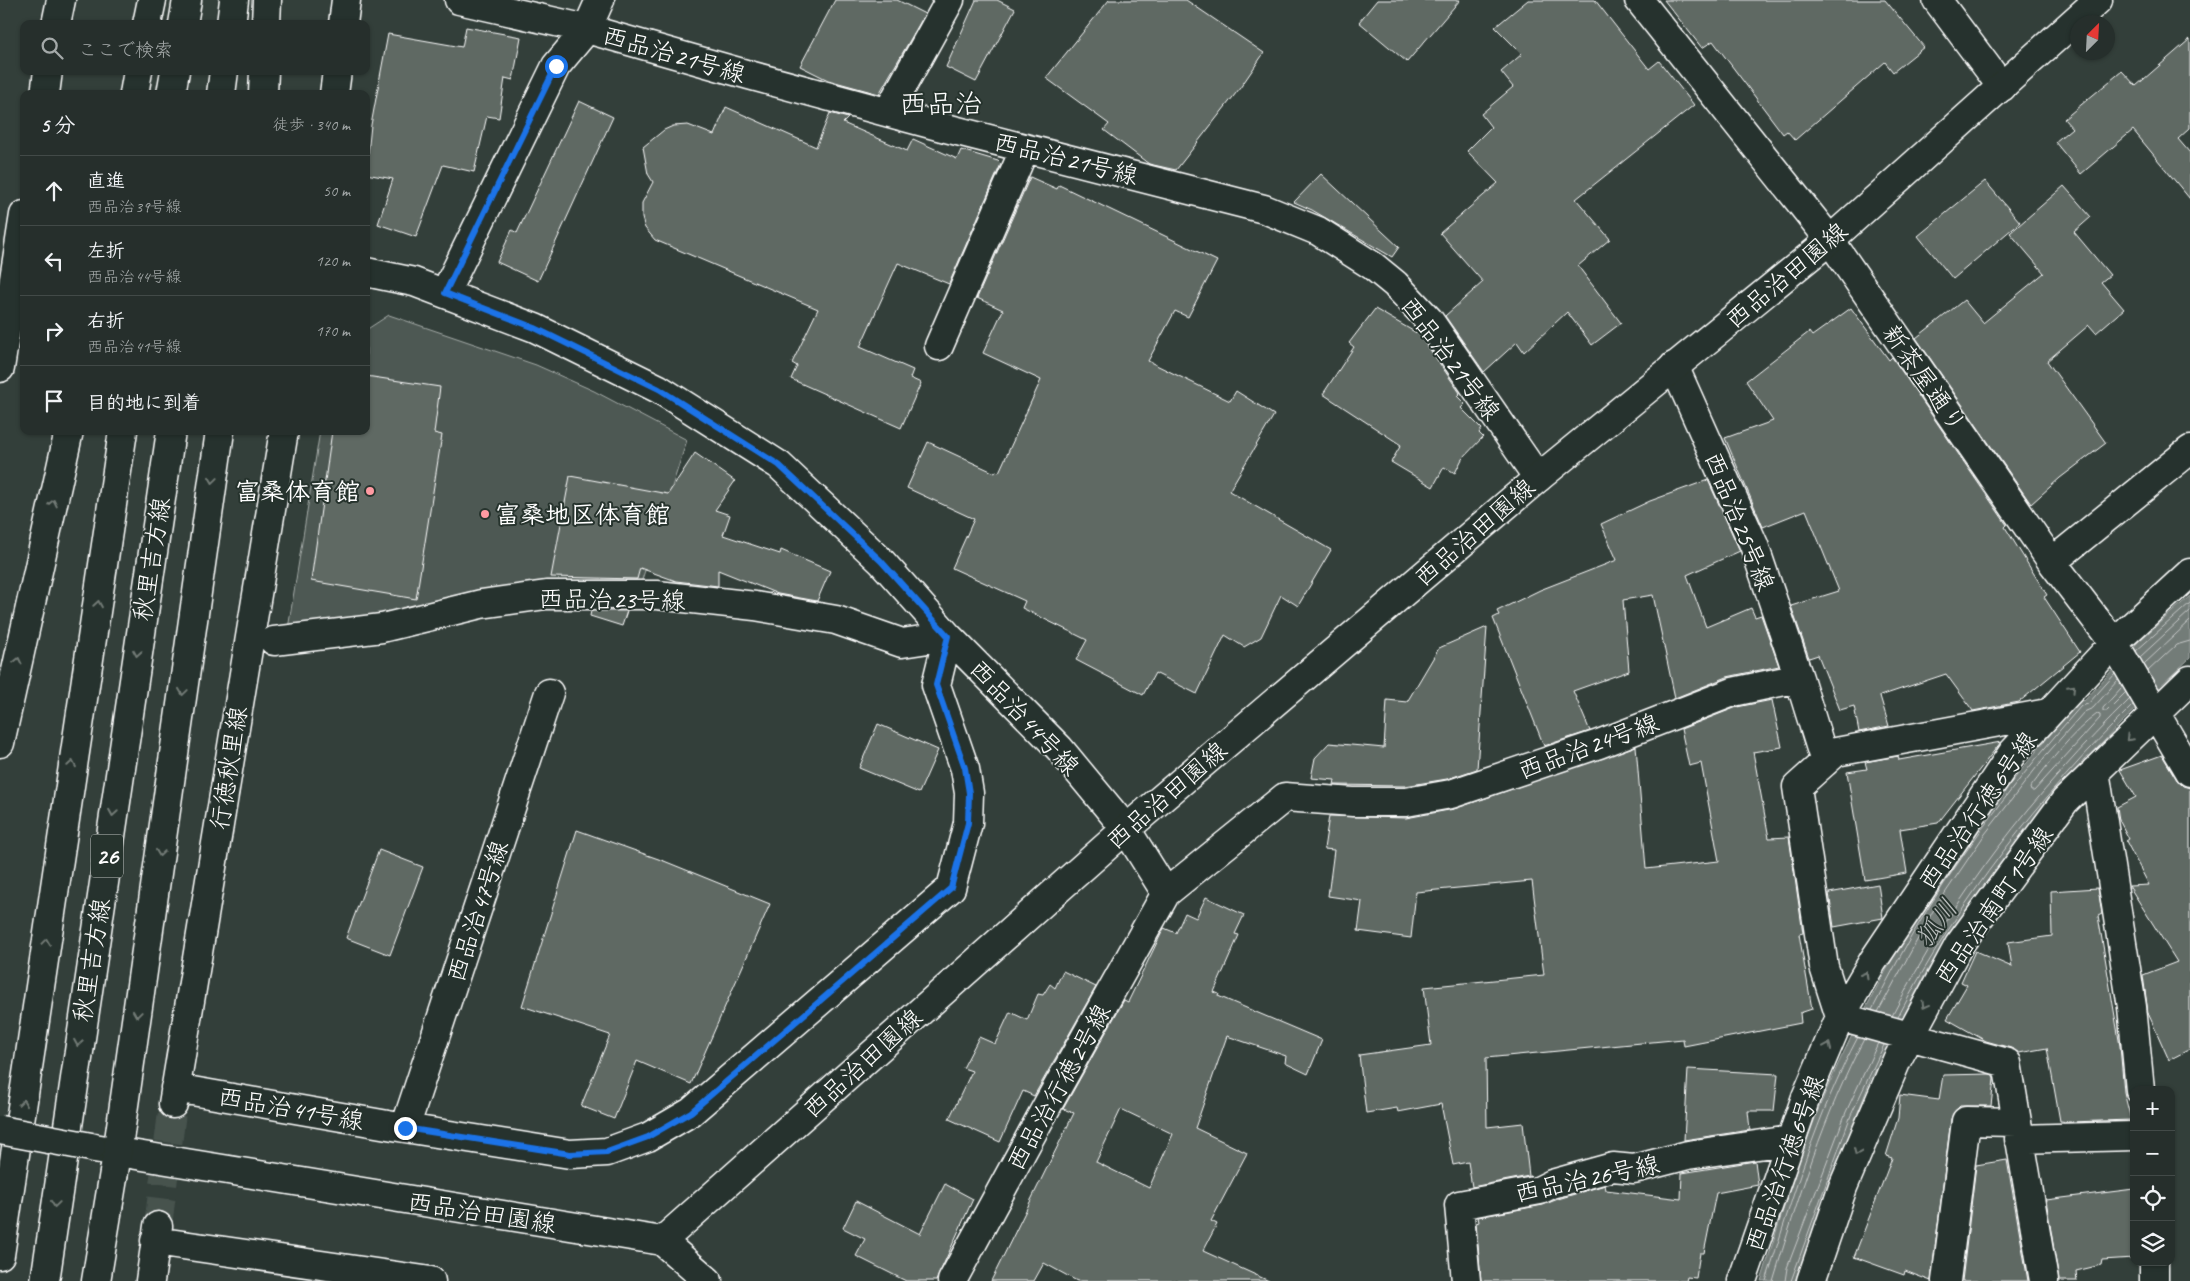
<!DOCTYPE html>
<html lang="ja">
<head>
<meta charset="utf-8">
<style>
	body { margin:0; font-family:Caveat,"Klee One",sans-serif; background:#323b38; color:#f1f3f6 }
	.controls { position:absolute; right:15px; bottom:15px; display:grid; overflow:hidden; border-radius:10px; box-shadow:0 1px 4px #0004 }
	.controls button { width:45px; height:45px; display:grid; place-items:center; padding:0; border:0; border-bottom:1px solid #424a48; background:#262f2c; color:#f1f3f6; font:25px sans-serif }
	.compass { position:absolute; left:2070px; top:15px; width:45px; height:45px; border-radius:50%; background:#262f2c; box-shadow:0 1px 4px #0004; rotate:24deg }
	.stop { position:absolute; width:15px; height:15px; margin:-11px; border:4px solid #1a73e8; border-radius:50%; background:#fff }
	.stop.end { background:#1a73e8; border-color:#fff; box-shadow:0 1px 5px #0008 }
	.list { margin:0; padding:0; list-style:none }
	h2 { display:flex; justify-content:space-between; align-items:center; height:65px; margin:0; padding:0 20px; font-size:21px }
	h2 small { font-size:16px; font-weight:400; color:#a4a9a9 }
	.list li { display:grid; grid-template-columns:32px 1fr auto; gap:15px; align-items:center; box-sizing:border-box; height:70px; padding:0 20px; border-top:1px solid #424a48 }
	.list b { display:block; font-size:19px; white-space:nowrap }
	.list p { margin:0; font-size:16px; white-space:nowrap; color:#a4a9a9 }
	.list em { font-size:16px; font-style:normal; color:#a4a9a9 }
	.icon { flex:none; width:28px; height:28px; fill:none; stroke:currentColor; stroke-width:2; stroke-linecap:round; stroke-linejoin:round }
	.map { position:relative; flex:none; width:2190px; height:1281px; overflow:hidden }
	.search { position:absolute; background:#262f2c; box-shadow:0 1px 4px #0004; left:20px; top:20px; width:350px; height:55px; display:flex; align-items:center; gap:12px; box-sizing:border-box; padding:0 18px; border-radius:10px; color:#a4a9a9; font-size:19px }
	.panel { position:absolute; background:#262f2c; box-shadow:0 1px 4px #0004; left:20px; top:90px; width:350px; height:345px; border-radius:10px }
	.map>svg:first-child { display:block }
	.green { fill:#4d5853; stroke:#a6aca9 }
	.water { fill:#737b78; stroke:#abb0ae }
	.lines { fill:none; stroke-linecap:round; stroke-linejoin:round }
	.shore { stroke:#c7cac9; stroke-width:1 }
	.building { fill:#5f6964; stroke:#fff; fill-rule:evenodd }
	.street-tunnel { stroke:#47524e; stroke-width:28; stroke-dasharray:28 14; stroke-linecap:butt }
	.street-casing { stroke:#fff; stroke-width:31 }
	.secondary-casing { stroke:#fff; stroke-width:31 }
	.primary-casing { stroke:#fff; stroke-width:31 }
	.street { stroke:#26332d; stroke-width:28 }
	.secondary { stroke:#26332d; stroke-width:28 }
	.primary { stroke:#26332d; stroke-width:28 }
	.secondary-bridge-casing { stroke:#fff; stroke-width:31; stroke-linecap:butt }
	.secondary-bridge { stroke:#26332d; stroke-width:28 }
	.oneway { stroke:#727a76 }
	.route { stroke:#1a73e8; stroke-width:6 }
	.poi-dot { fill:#ff9aa2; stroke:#26332d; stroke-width:2 }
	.labels { text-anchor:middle; stroke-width:4; stroke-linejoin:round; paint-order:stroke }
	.shield { fill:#26332d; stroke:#bec2c0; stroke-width:1 }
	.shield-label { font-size:24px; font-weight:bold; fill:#fff }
	.street-label { font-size:25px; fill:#fff; stroke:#26332d }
	.poi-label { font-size:25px; font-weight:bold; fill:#fff; stroke:#26332d; text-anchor:end }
	.water-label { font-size:26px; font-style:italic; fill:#b9bdbc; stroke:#26332d }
	.quarter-label { font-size:28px; fill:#fff; stroke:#26332d }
</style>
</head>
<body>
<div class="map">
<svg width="2190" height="1281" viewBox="0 0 2190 1281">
	<rect width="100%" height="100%" fill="#333f3a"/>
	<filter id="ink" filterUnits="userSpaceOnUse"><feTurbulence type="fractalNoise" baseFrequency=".02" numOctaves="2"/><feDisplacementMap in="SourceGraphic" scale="10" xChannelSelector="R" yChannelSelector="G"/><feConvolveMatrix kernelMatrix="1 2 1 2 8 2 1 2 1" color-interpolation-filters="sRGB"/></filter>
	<g filter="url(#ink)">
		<!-- green -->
		<path class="green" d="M389,315l147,50 58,26 93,49 -48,149 -351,40 32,-198h46v-101z"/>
		<!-- water -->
		<path class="water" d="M2190,596v62l-70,66 -45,48 -47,55 -35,46 -66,98 -56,108 -43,110 -33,92h-34c20,-64 39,-129 65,-190 63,-144 151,-275 255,-392l3,2 55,-60z"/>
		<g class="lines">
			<!-- shore -->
			<path class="shore" d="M2136,651l54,-48
				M2140,657l50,-46
				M2144,664l46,-43
				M2148,671l28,-26 14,-4
				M2122,687l-19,21v3h4l19,-19
				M2097,714l3,1v3l-66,73h-3l-1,-3c20,-26 41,-55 67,-74z
				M1872,1010c18,-35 36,-70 57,-103 45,-71 96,-138 152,-201l7,-2 27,-30
				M1878,1012l55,-101 52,-77 62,-80 37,-42 9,-4 25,-28
				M1892,1016c60,-118 143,-224 238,-317
				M1898,1017c60,-116 142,-221 235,-312
				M1766,1281c26,-82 51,-167 92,-244
				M1773,1281c25,-82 51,-166 91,-242
				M1785,1281l2,-13 59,-156 32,-69
				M1791,1281l60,-166 33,-70"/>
		</g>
		<!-- building -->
		<path class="building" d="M835,0h62l28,14 -46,80 -51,-14 -28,-14z
			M976,0h21l18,9 -39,73 -30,-15z
			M1109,0h77l78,53 -24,35 -64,82 -27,-6 -45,-34 5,-6 -63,-46z
			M1377,0h83l-53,62 -48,-40z
			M1528,0h67l54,69 10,-8 35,44 -118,94 34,40 -32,27 43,57 -29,22 -25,-33 -43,40 -7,-10 -33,30 -39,-56 38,-34 -43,-49 58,-50 -31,-32 24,-24 -10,-13 32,-27 -12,-15 21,-18 -27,-27z
			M1664,0h221l39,47 -31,25 -8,-10 -90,78 -8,-9 -4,3 -70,-93 -11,7z
			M466,27l55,10 -8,43 -8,-2 -6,40 -12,-2 -13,56 -31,-7 -27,72 -38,-13 15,-45 -27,-5 5,-49 17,-91 74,13z
			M2190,39v89l-12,11 12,14v46l-57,-69 -52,44 -26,-32 17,-14 -8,-9 58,-48 14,15z
			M579,101l34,16 -75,164 -41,-19 15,-32 5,3z
			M726,107l90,40 14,-34 18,5 -5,5 64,28 6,-12 44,20 4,-9 37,11 3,3 -52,120 -51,-21 -38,84 53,23 -3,8 11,5 -20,45 -110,-49 6,-13 -5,-3 26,-54 -163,-69 -10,-12 -3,-10v-15l11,-21 -5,-8 -5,-27 21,-17 9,-4 15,-1 26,10z
			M1321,174l78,73 -7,10 -80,-47 -18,-8z
			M1030,177l27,12 2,-4 158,76 -29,56 -13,-6 -27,50 82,40 6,-10 38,24 -45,76 102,59 -33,56 -17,-11 -20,42 -17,10 -19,-12 -28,59 -42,-21 -12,22 -67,-35 11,-20 -65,-32 3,-7 -73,-33 22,-49 -67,-31 21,-46 67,31 1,-2 3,1 42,-92 -58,-27 20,-43 -26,-12z
			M1985,181l35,41 -67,57 -35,-43z
			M2064,186l27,31 -17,15 36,43 -9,7 23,27 -28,24 -7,-8 -42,36 59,82 -46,35 -29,26 -115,-166 48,-38 19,23 61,-50 -34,-40z
			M1851,308l38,52 3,-3 115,168 -2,2 42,68 -3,2 36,55 -61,50 -46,9 -27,-37 -66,22 9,30 -30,6 -5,-26 -14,4 -22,-55 -9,3 -18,-52 48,-15 -33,-81 -43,17 -38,-89 48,-17 -27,-40 63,-49 3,4z
			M1375,309l45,26 40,58 -3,3 8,8 -4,4 21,21 -3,4 4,4 -21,22 -7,14 -11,-6 -11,20 -42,-25 10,-17 -78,-51 31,-47 -5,-4z
			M366,376l74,11 -6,46 8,2 -26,164 -105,-18 21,-150h34z
			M695,453l40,28 -20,29 15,5 -7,20 57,19 1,-4 49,21 -13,30 -39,-7 -60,-24v16l-42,-5 -36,-13 -3,11 -86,-2 19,-101 98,18z
			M1708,480l32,71 -53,24 19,52 45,-19 4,9 6,-2 18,51 -52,11 -52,21 -22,-103 -30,5 6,71 -56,20 17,40 -46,15 -51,-128 6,-3 -2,-4 43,-21 77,-30 -16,-36 49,-23z
			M591,611h36l-5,15 -32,-10z
			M1487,627l-10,142 -30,10 -42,7 -71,-1 1,-5 -24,-2 4,-20 14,-15 55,5 3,-48 20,2 32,-54z
			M1772,700l10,47 -29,5 16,86 20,-1 14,96 -4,1 13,75 -12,4 1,10 -117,23 -1,-7 -197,19 1,69 36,-4 6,53 -57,11 -4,-25 -15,3 -12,-61 -43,8 -1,-4 -31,5 -7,-58 72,-10 -7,-58 120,-12 -12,-94 -116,11 -5,46 -53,-7 4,-30 -34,-5 6,-46 -10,-1 5,-33 77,2 48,-9 182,-63 10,123 73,-8 -18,-98 -12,3 -8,-37 56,-22z
			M878,724l60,26 -19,43 -60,-25z
			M2001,742l-63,81 -38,6 7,44 -42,7 -18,-108 20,-3 -2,-7 33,-6 1,4z
			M2162,755l15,25 6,6 7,2v261l-21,11 -21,-47 -5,-38 34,-13 -48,-76 20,-1 -23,-44 3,-2 -10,-19 -2,-13 19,-10 -16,-27z
			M577,830l87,31 106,43 -79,180 -54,-23 -23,58 -33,-13 29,-71 -88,-29z
			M379,850l44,17 -33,88 -44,-17z
			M1878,884l5,34 -49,9 -5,-34z
			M2098,888l4,26 -4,2 22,130 4,46 7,28 -62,2 -9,-1 -13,-73 -28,5 -8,-5 -25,-7 -39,-22 20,-34 -6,-3 14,-31 37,16 -4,-25 44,-6 -1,-45z
			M1206,897l38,18 -9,19 4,1 -25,57 5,2 -1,2 104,44 -14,34 -23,-11 1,-7 -59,-20 -32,92 52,25 -36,68 6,3 -14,27 66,30h-192l-33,-18 -10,18h-43l83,-168 -11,-4 61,-109 4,2 36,-74 12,5 9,-20 11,5zM1121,1109l52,25 -24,54 -53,-26z
			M1063,971l33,16 -62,109 -11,-5 -23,51 -51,-23 23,-48 -9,-3 16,-31 16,7 15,-32 17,8 11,-26 5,1 7,-11 5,4z
			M1688,1069l90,5 -4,37h-26l2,19 -66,10z
			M1990,1074l3,1 1,4 -3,27h-31l-6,6 -3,7 -20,162 -26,-10 -1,4 -50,-18 38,-99 -6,-2 12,-38 2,-23 39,5 4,-25z
			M2007,1160l21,121h-66l14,-116z
			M1755,1161l3,24 -42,8 -12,60h-4l-4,25 -9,-1 -1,4h-205l-5,-58 3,-1 -1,-5 65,-12 15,-6 47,-14 1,5 75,9 1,-26z
			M945,1184l28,15 -37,82h-30l-50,-25 9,-17 -22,-11 13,-27 64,33z
			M2134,1189v69l-32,2 -1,5 -25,6 1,10h-18l-13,-81z"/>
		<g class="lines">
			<!-- street-tunnel -->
			<path class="street-tunnel" d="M158,1226l15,-122"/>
			<defs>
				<path id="street" d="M459,0l128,29 162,46 189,51 326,83 54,22 55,35 22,18 34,36 109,158
					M1639,0l191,240 222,322 62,81 76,129
					M1937,0l65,87
					M56,24l5,-24
					M343,24l3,-24
					M45,94l3,-23
					M334,94l3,-23
					M888,112l62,-112
					M366,272l48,10 121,46 124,61 120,76 102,96 67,75 111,112 67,81 40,64 119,-96 68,5h53l45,-8 148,-50 134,-52 66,-14
					M445,293l111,-227 31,-37 13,-29
					M939,346l86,-198
					M1674,366l80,179 45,133 26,84
					M0,368l24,-153
					M2052,562l138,-112
					M2095,771l37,236 8,83
					M1840,1017l-16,-50 -27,-180 39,-35 212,-39
					M1840,1017l167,46 37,218
					M175,1088l230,40 165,26 37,-2 41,-15 43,-25 260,-224 17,-65 1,-30 -4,-24 -29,-84 12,-49 -46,7 -66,-23 -81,-14 -98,-11h-111l-65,9 -99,24 -108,13
					M173,1104l111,-673
					M405,1128l144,-435
					M2019,1139l115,-3
					M155,1241l276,40
					M150,1281l8,-55
					M952,1281l96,-177 118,-211
					M1466,1281l-7,-76 81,-15 12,-6 61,-17 21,2 54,-14 103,-15
					M1742,1281l64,-184 34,-80 33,-56 140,-209 101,-109 76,-70
					M1811,1281l32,-94 54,-127 62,-115 106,-144 125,-121
					M1946,1281l20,-160 51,1
					M2154,1281v-19"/>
				<path id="secondary" d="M94,1148l568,93 464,-412 412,-351 292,-238 268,-240
					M662,1241l46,40"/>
				<path id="primary" d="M147,24l5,-24
					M183,24l4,-24
					M231,24l3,-24
					M266,24l1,-24
					M134,94l4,-23
					M171,94l4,-23
					M221,94l3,-23
					M263,94l1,-23
					M0,743l69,-312
					M0,1255l123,-824
					M45,1281l126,-850
					M96,1281l21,-127 103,-723"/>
			</defs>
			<!-- street casing -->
			<use href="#street" class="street-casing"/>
			<!-- secondary casing -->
			<use href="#secondary" class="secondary-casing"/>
			<!-- primary casing -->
			<use href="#primary" class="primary-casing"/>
			<!-- street -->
			<use href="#street" class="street"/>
			<!-- secondary -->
			<use href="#secondary" class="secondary"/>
			<!-- primary -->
			<use href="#primary" class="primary"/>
			<defs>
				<path id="secondary-bridge" d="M0,1130l91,17"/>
			</defs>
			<!-- secondary-bridge casing -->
			<use href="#secondary-bridge" class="secondary-bridge-casing"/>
			<!-- secondary-bridge -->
			<use href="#secondary-bridge" class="secondary-bridge"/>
		</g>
		<!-- one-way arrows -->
		<defs><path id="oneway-chevron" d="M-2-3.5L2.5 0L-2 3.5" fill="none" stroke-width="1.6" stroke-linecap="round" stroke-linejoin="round" transform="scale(1.25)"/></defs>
		<g class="oneway">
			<use href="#oneway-chevron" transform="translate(213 480) rotate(98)"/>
			<use href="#oneway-chevron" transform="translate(53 503) rotate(-78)"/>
			<use href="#oneway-chevron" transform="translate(98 604) rotate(-81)"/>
			<use href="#oneway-chevron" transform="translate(137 653) rotate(99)"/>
			<use href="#oneway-chevron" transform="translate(18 661) rotate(-78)"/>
			<use href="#oneway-chevron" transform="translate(2072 688) rotate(-47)"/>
			<use href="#oneway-chevron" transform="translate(183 692) rotate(98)"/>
			<use href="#oneway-chevron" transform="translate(2129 738) rotate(135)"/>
			<use href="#oneway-chevron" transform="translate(72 764) rotate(-81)"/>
			<use href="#oneway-chevron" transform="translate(113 813) rotate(99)"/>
			<use href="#oneway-chevron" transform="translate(160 853) rotate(98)"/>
			<use href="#oneway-chevron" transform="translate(46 942) rotate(-82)"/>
			<use href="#oneway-chevron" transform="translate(1865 975) rotate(-60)"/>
			<use href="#oneway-chevron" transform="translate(1925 1005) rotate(119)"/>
			<use href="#oneway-chevron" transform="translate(137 1014) rotate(98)"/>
			<use href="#oneway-chevron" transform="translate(78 1043) rotate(99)"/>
			<use href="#oneway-chevron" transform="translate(1828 1046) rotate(-67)"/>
			<use href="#oneway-chevron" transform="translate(23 1103) rotate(-82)"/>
			<use href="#oneway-chevron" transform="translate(1857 1152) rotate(113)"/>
			<use href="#oneway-chevron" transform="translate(55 1204) rotate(98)"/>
		</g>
	</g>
	<g class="lines" filter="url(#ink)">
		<!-- route -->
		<path class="route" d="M405,1128l165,26 37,-2 41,-15 43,-25 260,-224 17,-65 1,-30 -4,-25 -29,-83 12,-49 -67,-75 -102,-96 -120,-76 -124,-61 -90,-35 111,-227"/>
	</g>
	<!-- markers -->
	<g class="poi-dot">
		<circle cx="370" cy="491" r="5"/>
		<circle cx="485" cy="514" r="5"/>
	</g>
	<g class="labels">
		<!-- shield labels -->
		<rect class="shield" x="91" y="834.5" width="32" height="43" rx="4"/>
		<g class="shield-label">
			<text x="107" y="864">26</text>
		</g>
		<!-- street labels -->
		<g class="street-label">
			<text transform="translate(674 54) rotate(16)" y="9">西品治21号線</text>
			<text transform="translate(1066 158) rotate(14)" y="9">西品治21号線</text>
			<text transform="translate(1786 275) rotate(-40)" y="9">西品治田園線</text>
			<text transform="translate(1451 358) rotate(53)" y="9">西品治21号線</text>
			<text transform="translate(1925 378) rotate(55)" y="9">新茶屋通り</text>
			<text transform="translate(1740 521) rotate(68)" y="9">西品治25号線</text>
			<text transform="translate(1474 532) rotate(-41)" y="9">西品治田園線</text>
			<text transform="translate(151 559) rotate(-81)" y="9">秋里吉方線</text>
			<text transform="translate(612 599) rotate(1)" y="9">西品治23号線</text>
			<text transform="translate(1025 717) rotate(47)" y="9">西品治44号線</text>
			<text transform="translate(1588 746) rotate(-20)" y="9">西品治24号線</text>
			<text transform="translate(228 768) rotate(-81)" y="9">行徳秋里線</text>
			<text transform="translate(1166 795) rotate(-41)" y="9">西品治田園線</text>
			<text transform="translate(1977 810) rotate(-55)" y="9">西品治行徳6号線</text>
			<text transform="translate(1993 905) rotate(-55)" y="9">西品治南町1号線</text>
			<text transform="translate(477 911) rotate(-72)" y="9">西品治47号線</text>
			<text transform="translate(91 960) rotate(-81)" y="9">秋里吉方線</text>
			<text transform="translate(862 1063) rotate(-42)" y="9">西品治田園線</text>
			<text transform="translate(1058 1087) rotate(-61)" y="9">西品治行徳2号線</text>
			<text transform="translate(291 1108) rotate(10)" y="9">西品治41号線</text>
			<text transform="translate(1784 1163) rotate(-70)" y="9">西品治行徳6号線</text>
			<text transform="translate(1587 1178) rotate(-12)" y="9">西品治26号線</text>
			<text transform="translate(482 1212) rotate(9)" y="9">西品治田園線</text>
		</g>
		<!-- poi labels -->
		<g class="poi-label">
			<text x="360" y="500">富桑体育館</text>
			<text x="495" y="523" text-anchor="start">富桑地区体育館</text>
		</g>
		<!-- water labels -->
		<g class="water-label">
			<text transform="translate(1936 923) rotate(-54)" y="9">狐川</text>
		</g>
		<!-- quarter labels -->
		<g class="quarter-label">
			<text x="941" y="113">西品治</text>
		</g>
	</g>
</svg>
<div class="controls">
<button>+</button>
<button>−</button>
<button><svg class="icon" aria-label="locate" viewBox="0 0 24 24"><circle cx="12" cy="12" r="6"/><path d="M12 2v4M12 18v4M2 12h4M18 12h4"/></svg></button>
<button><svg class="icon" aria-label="layers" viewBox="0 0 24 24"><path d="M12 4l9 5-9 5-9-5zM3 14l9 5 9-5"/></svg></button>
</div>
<svg class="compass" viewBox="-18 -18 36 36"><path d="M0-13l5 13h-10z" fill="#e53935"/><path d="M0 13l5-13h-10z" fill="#a4a9a9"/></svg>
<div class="stop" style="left:556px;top:66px"></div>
<div class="stop end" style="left:405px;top:1128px"></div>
<div class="search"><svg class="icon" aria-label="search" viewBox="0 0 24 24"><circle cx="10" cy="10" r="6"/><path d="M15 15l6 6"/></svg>ここで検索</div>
<section class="panel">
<h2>5 分<small>徒歩 · 340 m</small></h2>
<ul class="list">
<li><svg class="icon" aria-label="ahead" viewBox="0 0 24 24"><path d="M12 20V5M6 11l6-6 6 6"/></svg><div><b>直進</b><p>西品治39号線</p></div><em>50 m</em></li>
<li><svg class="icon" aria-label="left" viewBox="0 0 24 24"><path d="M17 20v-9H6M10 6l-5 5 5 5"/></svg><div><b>左折</b><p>西品治44号線</p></div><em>120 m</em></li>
<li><svg class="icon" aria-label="right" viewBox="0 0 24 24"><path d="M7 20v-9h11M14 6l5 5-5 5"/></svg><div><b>右折</b><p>西品治41号線</p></div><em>170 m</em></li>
<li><svg class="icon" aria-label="arrive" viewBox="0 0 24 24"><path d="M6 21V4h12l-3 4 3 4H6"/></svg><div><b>目的地に到着</b></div></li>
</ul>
</section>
</div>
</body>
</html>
